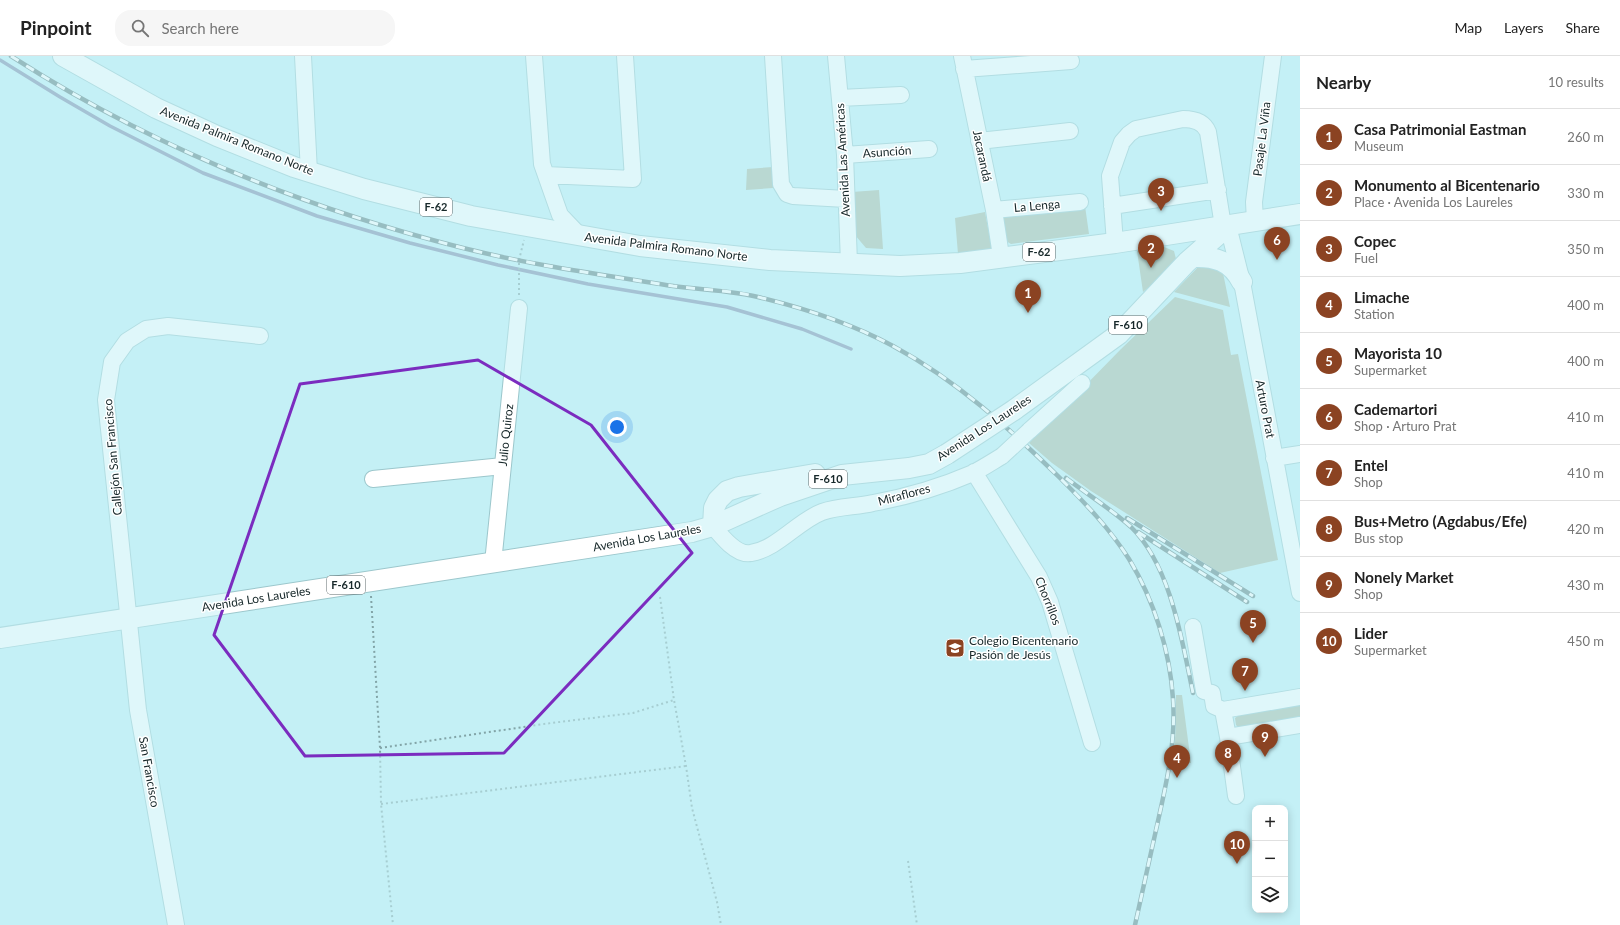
<!DOCTYPE html>
<html lang="en">
<head>
<meta charset="utf-8">
<style>
	body { margin:0; font-family:Lato,sans-serif; background:#f6f6f6; color:#222 }
	.controls { position:absolute; right:12px; bottom:12px; display:grid; overflow:hidden; border-radius:8px; box-shadow:0 2px 10px #0003 }
	.controls button { width:36px; height:36px; display:grid; place-items:center; padding:0; border:0; border-bottom:1px solid #e0e0e0; background:#fff; color:#222; font:20px sans-serif }
	.you { position:absolute; left:617px; top:371px; width:14px; height:14px; margin:-10px; border:3px solid #fff; border-radius:50%; background:#1a73e8; box-shadow:0 0 0 6px #1a73e833 }
	.badge { display:grid; place-items:center; width:26px; height:26px; border-radius:50%; background:#8b4322; color:#fff; font-size:13px; font-weight:700 }
	.pin { position:absolute; translate:-50% -33px; filter:drop-shadow(0 1px 2px #0008) }
	.pin::after { content:''; position:absolute; top:21px; width:14px; height:12px; background:inherit; clip-path:polygon(0 0,100% 0,50% 100%) }
	.list { margin:0; padding:0; list-style:none }
	h2 { display:flex; justify-content:space-between; align-items:center; height:52px; margin:0; padding:0 16px; font-size:17px }
	h2 small { font-size:13px; font-weight:400; color:#767676 }
	.list li { display:grid; grid-template-columns:26px 1fr auto; gap:12px; align-items:center; box-sizing:border-box; height:56px; padding:0 16px; border-top:1px solid #e0e0e0 }
	.list b { display:block; font-size:15px; white-space:nowrap }
	.list p { margin:0; font-size:13px; white-space:nowrap; color:#767676 }
	.list em { font-size:13px; font-style:normal; color:#767676 }
	.icon { flex:none; width:22px; height:22px; fill:none; stroke:currentColor; stroke-width:2; stroke-linecap:round; stroke-linejoin:round }
	.map { position:relative; flex:none; width:1300px; height:869px; overflow:hidden }
	header { display:flex; align-items:center; gap:24px; box-sizing:border-box; height:56px; padding:0 20px; background:#fff; border-bottom:1px solid #e0e0e0 }
	header strong { font-size:19px }
	nav { display:flex; gap:22px; margin-inline-start:auto; font-size:14px }
	.search { width:280px; height:36px; background:#f6f6f6; display:flex; align-items:center; gap:10px; box-sizing:border-box; padding:0 14px; border-radius:16px; color:#767676; font-size:15px }
	main { display:flex }
	aside { flex:1; background:#fff }
	.map>svg:first-child { display:block }
	.green { fill:#aabaa7 }
	.lines { fill:none; stroke-linecap:round; stroke-linejoin:round }
	.stream { stroke:#7e8aab; stroke-width:3.5 }
	.minor-casing { stroke:#9cc7cc; stroke-width:18 }
	.major-casing { stroke:#9cc7cc; stroke-width:22 }
	.path { stroke:#82a4a7; stroke-width:2; stroke-dasharray:2 3; stroke-linecap:butt }
	.minor { stroke:#fff; stroke-width:16 }
	.major { stroke:#fff; stroke-width:20 }
	.rail-casing { stroke:#617e81; stroke-width:4.5 }
	.rail { stroke:#fff; stroke-width:3; stroke-dasharray:9; stroke-linecap:butt }
	.minor-bridge-casing { stroke:#9cc7cc; stroke-width:18; stroke-linecap:butt }
	.major-bridge-casing { stroke:#9cc7cc; stroke-width:22; stroke-linecap:butt }
	.minor-bridge { stroke:#fff; stroke-width:16 }
	.major-bridge { stroke:#fff; stroke-width:20 }
	.marked { fill:none; stroke:#7b2cbf; stroke-width:3; stroke-linejoin:round }
	.labels { text-anchor:middle; stroke-width:3; stroke-linejoin:round; paint-order:stroke }
	.shield { fill:#fff; stroke:#5d686a; stroke-width:1 }
	.shield-label { font-size:11px; font-weight:bold; fill:#17282a }
	.street-label { font-size:12px; fill:#17282a; stroke:#fff }
	.poi-label { font-size:12px; fill:#17282a; stroke:#fff; text-anchor:start }
</style>
</head>
<body>
<header>
<strong>Pinpoint</strong>
<div class="search"><svg class="icon" aria-label="search" viewBox="0 0 24 24"><circle cx="10" cy="10" r="6"/><path d="M15 15l6 6"/></svg>Search here</div>
<nav><a>Map</a><a>Layers</a><a>Share</a></nav>
</header>
<main>
<div class="map">
<svg width="1300" height="869" viewBox="0 0 1300 869">
	<rect width="100%" height="100%" fill="#c4f0f5"/>
	<!-- green -->
	<path class="green" d="M773,111v21l-27,2 1,-21z
		M879,134l4,59 -17,-1 -11,-13 -3,-43z
		M1085,150l4,28 -78,10 -5,-3 -4,-27z
		M985,156l7,37 -34,5 -3,-36z
		M1164,191l10,4 2,8 -5,9 -28,24 -6,-41z
		M1211,208l12,9 7,34 -56,-15 26,-27z
		M1175,241l48,13 8,45 7,-1 40,206 -58,13 -129,-82 -39,-28 -23,-20 92,-94z
		M1176,639h6l9,68h-18l3,-37z
		M1300,649v15l-60,9 -4,-4 -1,-7 4,-3z"/>
	<g class="lines">
		<!-- stream -->
		<path class="stream" d="M0,4l60,37 50,29 93,47 114,43 93,27 88,22 90,19 139,23 75,22 49,20"/>
		<defs>
			<path id="minor" d="M303,0l6,116
				M534,0l8,108 18,51 20,21
				M773,0l8,128 6,10 6,2 53,3
				M836,0l9,99 4,108
				M962,0l32,154 7,46
				M964,13l107,-8
				M840,42l61,-3
				M979,85l91,-10
				M845,99l84,-6
				M546,119l87,4 -8,-123
				M1112,150l106,-16
				M994,154l86,-8
				M1255,165l-1,-19 19,-146
				M1228,170l14,56 58,311
				M1115,187l-5,-67 12,-34 7,-8 7,-5 47,-10c11,0 21,3 25,13l15,94
				M1029,375l53,-48
				M1274,402l26,-4
				M974,416l65,105 11,25 42,141
				M373,423l130,-13
				M713,470c8,10 24,30 38,27 26,-4 47,-32 71,-41 17,-6 35,-5 51,-9 33,-6 70,-17 100,-30 10,-5 19,-11 29,-17
				M493,507l26,-255
				M1193,571l11,64 8,2 2,13 9,4
				M1300,641l-77,13 5,27 72,-12
				M1228,681l8,59
				M176,869l-38,-215 -32,-310 6,-38 15,-21 19,-12 22,-3 92,10"/>
			<path id="major" d="M63,0l93,52 61,28 77,31 70,22 107,27 169,30 130,14 130,6 60,-3 155,-20 185,-29
				M1193,201c22,-1 38,4 49,25
				M1014,354l105,-76 68,-72 41,-36
				M713,470l1,-18 4,-8 9,-9 12,-4 76,-13
				M0,582l692,-106 21,-6 67,-30 62,-21 67,-7 20,-4 18,-10"/>
		</defs>
		<!-- minor casing -->
		<use href="#minor" class="minor-casing"/>
		<!-- major casing -->
		<use href="#major" class="major-casing"/>
		<!-- path -->
		<path class="path" d="M519,239v-35l5,-20
			M371,540l9,152 1,56 12,121
			M660,541l14,103 12,66 6,42 25,94 4,23
			M380,692l171,-25 82,-10 41,-13
			M381,748l305,-38
			M908,805l9,64"/>
		<!-- minor -->
		<use href="#minor" class="minor"/>
		<!-- major -->
		<use href="#major" class="major"/>
		<defs>
			<path id="rail" d="M11,0c138,89 293,152 452,192 68,17 140,27 210,38 29,4 60,4 89,12 45,11 90,26 131,48 63,34 116,82 167,132 25,25 50,51 69,81 25,41 41,92 44,140 3,41 -6,82 -15,122 -8,35 -15,69 -23,104
				M1066,422c21,16 45,31 65,49 40,39 51,114 62,166
				M1127,462l126,78
				M1138,476l109,70"/>
		</defs>
		<!-- rail casing -->
		<use href="#rail" class="rail-casing"/>
		<!-- rail -->
		<use href="#rail" class="rail"/>
		<defs>
			<path id="minor-bridge" d="M1002,400l27,-25"/>
			<path id="major-bridge" d="M947,398l67,-44"/>
		</defs>
		<!-- minor-bridge casing -->
		<use href="#minor-bridge" class="minor-bridge-casing"/>
		<!-- major-bridge casing -->
		<use href="#major-bridge" class="major-bridge-casing"/>
		<!-- minor-bridge -->
		<use href="#minor-bridge" class="minor-bridge"/>
		<!-- major-bridge -->
		<use href="#major-bridge" class="major-bridge"/>
	</g>
	<!-- marked area -->
	<path d="M0 0H1300V869H0ZM478,304l113,65 101,128 -188,200 -199,3 -91,-121 86,-251z" fill="#c4f0f5" fill-opacity=".55" fill-rule="evenodd"/>
	<path class="marked" d="M478,304l113,65 101,128 -188,200 -199,3 -91,-121 86,-251z"/>
	<!-- icons -->
	<defs>
		<symbol id="school-square" viewBox="-11 -11 22 22"><rect x="-9" y="-9" width="18" height="18" rx="4" fill="#8b4322" stroke="#fff"/><path d="M0-5L7-2L0 1L-7-2ZM-4 1L0 2.5L4 1V4Q0 6-4 4Z" fill="#fff"/></symbol>
	</defs>
	<g fill-rule="evenodd">
		<use href="#school-square" x="944" y="581" width="22" height="22"/>
	</g>
	<g class="labels">
		<!-- shield labels -->
		<g class="shield">
			<rect x="420" y="142" width="32" height="18" rx="3"/>
			<rect x="1023" y="187" width="32" height="18" rx="3"/>
			<rect x="1109" y="260" width="38" height="18" rx="3"/>
			<rect x="809" y="414" width="38" height="18" rx="3"/>
			<rect x="327" y="520" width="38" height="18" rx="3"/>
		</g>
		<g class="shield-label">
			<text x="436" y="155">F-62</text>
			<text x="1039" y="200">F-62</text>
			<text x="1128" y="273">F-610</text>
			<text x="828" y="427">F-610</text>
			<text x="346" y="533">F-610</text>
		</g>
		<!-- street labels -->
		<g class="street-label">
			<text transform="translate(1262 83) rotate(-83)" y="4">Pasaje La Viña</text>
			<text transform="translate(237 85) rotate(22)" y="4">Avenida Palmira Romano Norte</text>
			<text transform="translate(887 96) rotate(-4)" y="4">Asunción</text>
			<text transform="translate(982 100) rotate(78)" y="4">Jacarandá</text>
			<text transform="translate(843 104) rotate(-93)" y="4">Avenida Las Américas</text>
			<text transform="translate(1037 150) rotate(-5)" y="4">La Lenga</text>
			<text transform="translate(666 191) rotate(7)" y="4">Avenida Palmira Romano Norte</text>
			<text transform="translate(1265 353) rotate(79)" y="4">Arturo Prat</text>
			<text transform="translate(984 372) rotate(-33)" y="4">Avenida Los Laureles</text>
			<text transform="translate(506 379) rotate(-84)" y="4">Julio Quiroz</text>
			<text transform="translate(113 401) rotate(-95)" y="4">Callejón San Francisco</text>
			<text transform="translate(904 439) rotate(-15)" y="4">Miraflores</text>
			<text transform="translate(647 482) rotate(-10)" y="4">Avenida Los Laureles</text>
			<text transform="translate(256 543) rotate(-9)" y="4">Avenida Los Laureles</text>
			<text transform="translate(1048 545) rotate(68)" y="4">Chorrillos</text>
			<text transform="translate(149 716) rotate(80)" y="4">San Francisco</text>
		</g>
		<!-- poi labels -->
		<g class="poi-label">
			<text x="969" y="589">Colegio Bicentenario<tspan x="969" dy="14">Pasión de Jesús</tspan></text>
		</g>
	</g>
</svg>
<div class="controls">
<button>+</button>
<button>−</button>
<button><svg class="icon" aria-label="layers" viewBox="0 0 24 24"><path d="M12 4l9 5-9 5-9-5zM3 14l9 5 9-5"/></svg></button>
</div>
<div class="you"></div>
<div class="pin badge" style="left:1028px;top:257px">1</div>
<div class="pin badge" style="left:1151px;top:212px">2</div>
<div class="pin badge" style="left:1161px;top:155px">3</div>
<div class="pin badge" style="left:1177px;top:722px">4</div>
<div class="pin badge" style="left:1253px;top:587px">5</div>
<div class="pin badge" style="left:1277px;top:204px">6</div>
<div class="pin badge" style="left:1245px;top:635px">7</div>
<div class="pin badge" style="left:1228px;top:717px">8</div>
<div class="pin badge" style="left:1265px;top:701px">9</div>
<div class="pin badge" style="left:1237px;top:808px">10</div>
</div>
<aside>
<h2>Nearby<small>10 results</small></h2>
<ul class="list">
<li><span class="badge">1</span><div><b>Casa Patrimonial Eastman</b><p>Museum</p></div><em>260 m</em></li>
<li><span class="badge">2</span><div><b>Monumento al Bicentenario</b><p>Place · Avenida Los Laureles</p></div><em>330 m</em></li>
<li><span class="badge">3</span><div><b>Copec</b><p>Fuel</p></div><em>350 m</em></li>
<li><span class="badge">4</span><div><b>Limache</b><p>Station</p></div><em>400 m</em></li>
<li><span class="badge">5</span><div><b>Mayorista 10</b><p>Supermarket</p></div><em>400 m</em></li>
<li><span class="badge">6</span><div><b>Cademartori</b><p>Shop · Arturo Prat</p></div><em>410 m</em></li>
<li><span class="badge">7</span><div><b>Entel</b><p>Shop</p></div><em>410 m</em></li>
<li><span class="badge">8</span><div><b>Bus+Metro (Agdabus/Efe)</b><p>Bus stop</p></div><em>420 m</em></li>
<li><span class="badge">9</span><div><b>Nonely Market</b><p>Shop</p></div><em>430 m</em></li>
<li><span class="badge">10</span><div><b>Lider</b><p>Supermarket</p></div><em>450 m</em></li>
</ul>
</aside>
</main>
</body>
</html>
